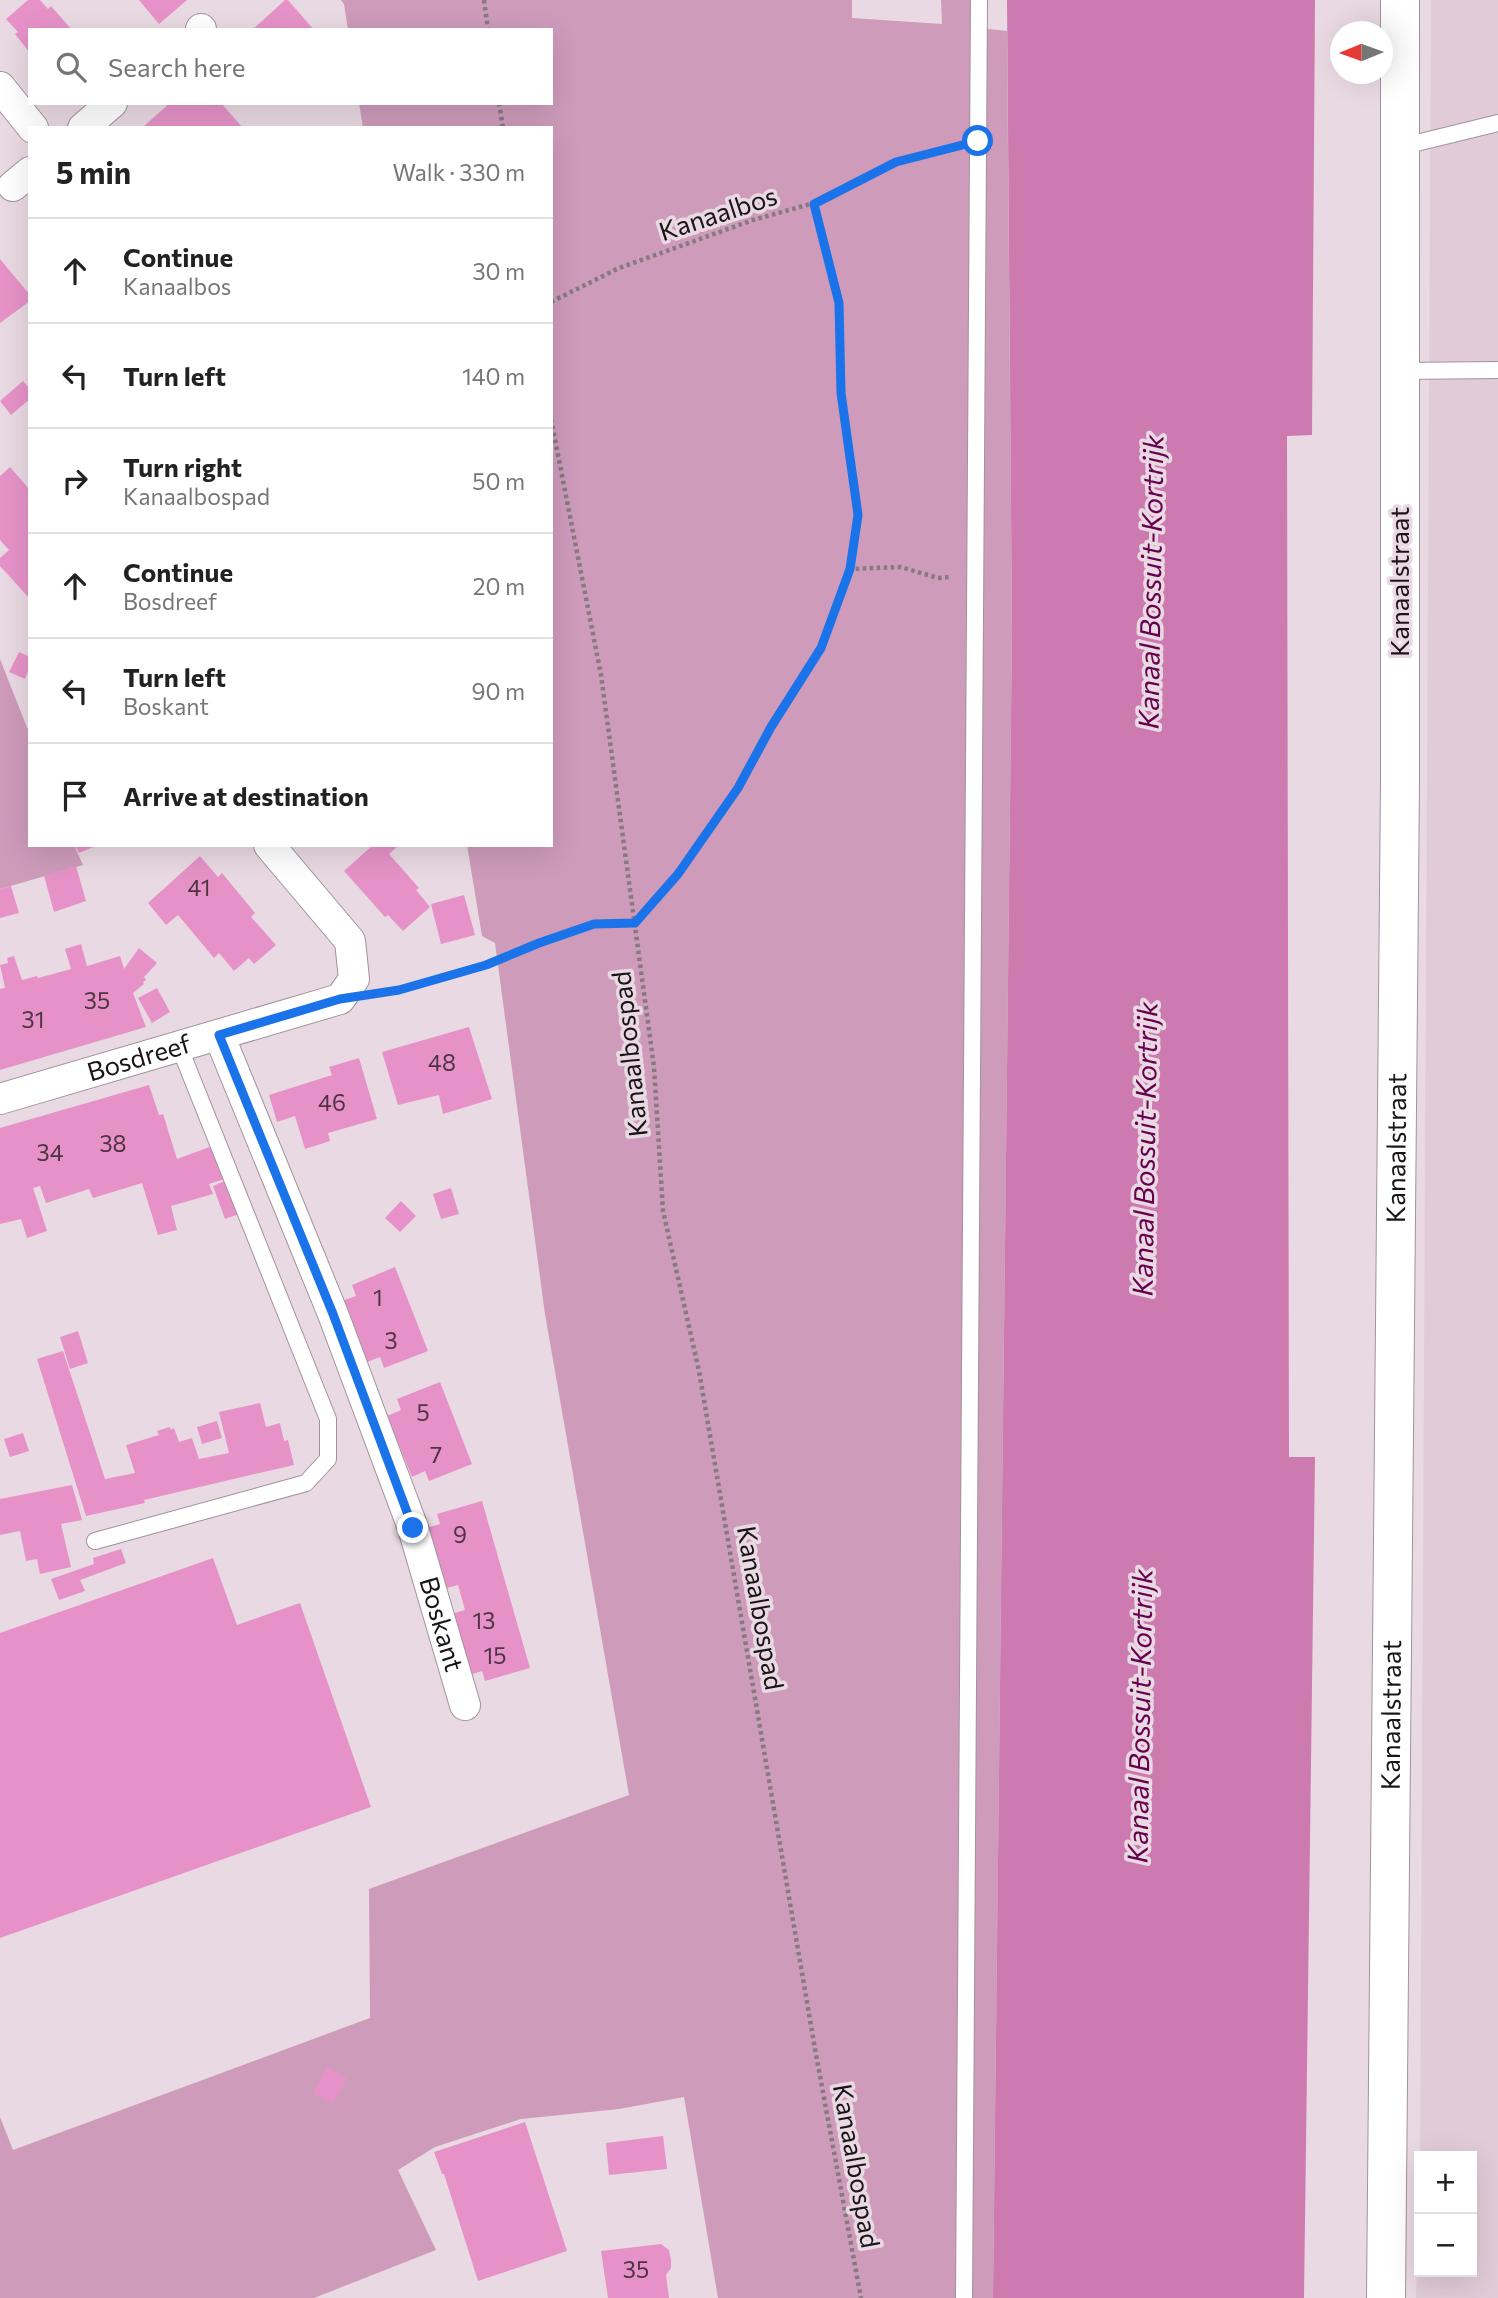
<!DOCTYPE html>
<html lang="en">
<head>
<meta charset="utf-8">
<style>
	body { margin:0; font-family:Commissioner,sans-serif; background:#f2f2f2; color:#222 }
	.controls { position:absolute; right:21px; bottom:21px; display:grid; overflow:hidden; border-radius:0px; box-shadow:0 7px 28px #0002 }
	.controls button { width:63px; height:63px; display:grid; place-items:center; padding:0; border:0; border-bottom:2px solid #e0e0e0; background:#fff; color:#222; font:35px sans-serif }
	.compass { position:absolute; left:1330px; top:21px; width:63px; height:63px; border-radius:50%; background:#fff; box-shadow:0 7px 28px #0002; rotate:269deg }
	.stop { position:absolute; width:21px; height:21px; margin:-16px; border:5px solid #1a73e8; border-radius:50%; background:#fff }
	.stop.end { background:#1a73e8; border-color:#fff; box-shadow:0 2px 7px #0008 }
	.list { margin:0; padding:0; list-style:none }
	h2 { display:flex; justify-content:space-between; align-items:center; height:91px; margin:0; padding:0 28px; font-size:30px }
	h2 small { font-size:23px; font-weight:400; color:#767676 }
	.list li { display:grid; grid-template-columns:46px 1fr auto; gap:21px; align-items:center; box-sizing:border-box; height:105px; padding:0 28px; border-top:2px solid #e0e0e0 }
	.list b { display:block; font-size:26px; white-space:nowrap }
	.list p { margin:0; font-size:23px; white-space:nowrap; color:#767676 }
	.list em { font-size:23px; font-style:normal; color:#767676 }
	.icon { flex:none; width:38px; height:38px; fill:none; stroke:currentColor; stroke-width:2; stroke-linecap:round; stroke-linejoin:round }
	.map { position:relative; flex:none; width:1498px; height:2298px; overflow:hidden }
	.search { position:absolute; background:#fff; box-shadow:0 7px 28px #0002; left:28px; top:28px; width:525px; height:77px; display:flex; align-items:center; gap:18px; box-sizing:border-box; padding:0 24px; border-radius:0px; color:#767676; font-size:26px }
	.panel { position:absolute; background:#fff; box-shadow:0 7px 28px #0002; left:28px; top:126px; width:525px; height:721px; border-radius:0px }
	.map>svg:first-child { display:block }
	.built { fill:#e1cbd8 }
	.green { fill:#ce9bbb }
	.water { fill:#cc7ab0 }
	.building { fill:#e692c8 }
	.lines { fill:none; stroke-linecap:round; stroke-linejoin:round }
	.lane-casing { stroke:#a1939b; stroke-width:18 }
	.street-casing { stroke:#a1939b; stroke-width:32 }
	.secondary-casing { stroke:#a1939b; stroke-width:40 }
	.path { stroke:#857a80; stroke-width:4.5; stroke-dasharray:3.5 3.5; stroke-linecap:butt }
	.lane { stroke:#fff; stroke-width:16 }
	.street { stroke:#fff; stroke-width:30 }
	.secondary { stroke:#fff; stroke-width:38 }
	.route { stroke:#1a73e8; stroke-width:9 }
	.labels { text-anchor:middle; stroke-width:7; stroke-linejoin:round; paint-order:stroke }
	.number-label { font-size:23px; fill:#4c3443 }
	.street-label { font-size:26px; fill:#191417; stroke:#e9d9e2 }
	.water-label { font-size:28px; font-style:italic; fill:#67004f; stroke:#e9d9e2 }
</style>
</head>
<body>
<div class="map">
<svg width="1498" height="2298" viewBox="0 0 1498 2298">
	<rect width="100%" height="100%" fill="#e9d9e2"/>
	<!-- built -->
	<path class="built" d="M1431,0h67v2298h-82l3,-130v104h53v-116h-52z"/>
	<!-- green -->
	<path class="green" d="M341,0h511v18l90,6 -1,-24h29v27l37,4 5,601 -19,1666h-275l-34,-201 -65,12 -98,10 -86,28 -37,23 38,80 -122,48h-314v-181l13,33 357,-132 -1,-129 260,-94 -84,-481 -50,-371 -13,-7 -15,-91h84v-717h-188l-4,-25h192v-73h-203l-4,-26z
		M0,659l30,76v110h44l9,20 -83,24z"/>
	<!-- water -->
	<path class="water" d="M1007,0h308l-3,435 -25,1 2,1021h26l-11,841h-311l19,-1666z"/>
	<!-- building -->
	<path class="building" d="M28,0h12l8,9 3,-3 21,24h-42v23l-15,-19 3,-2 -12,-13z
		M139,0h48l-28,24z
		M285,0h3l26,30h-62z
		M170,103h51l22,25h-97l-2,-2z
		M0,259l30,36v6l-30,22z
		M23,381l7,8v10l-19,16 -11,-14z
		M10,467l20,23v109l-30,-33v-8l9,-8 -9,-10v-64z
		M19,652l11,5v10l-5,12 -16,-7z
		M75,845h23l-19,8z
		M373,845h26l-10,9 30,34 -3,2 14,17 -27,24 -15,-16 -3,2 -41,-46z
		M200,856l18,21 4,-4 33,40 -4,4 25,28 -22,19 -5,-6 -15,13 -15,-18 -5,5 -36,-43 -12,10 -18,-22z
		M76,866l10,35 -32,11 -10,-36z
		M11,886l8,27 -19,5v-29z
		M464,895l11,40 -34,9 -10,-40z
		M81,944l6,22 33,-10 4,13 15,-21 18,15 -13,14 2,3 -3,2 1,2 -11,9 13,34 -146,43v-81l5,-1 -5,-23 8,-2 -1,-5 7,-2 8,24 15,-4 1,2 33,-9 -6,-20z
		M157,988l13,24 -18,11 -14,-25z
		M469,1027l23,72 -49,15 -4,-19 -41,10 -16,-53z
		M359,1058l18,61 -49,14 2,8 -25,8 -10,-33 -18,6 -8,-27 63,-20 -3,-8z
		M149,1085l10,30 4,-1 14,45 38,-14 13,33 -19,6 4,10 -42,12 6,24 -19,5 -16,-52 -49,15 -4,-9 -43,14 -6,-17 -7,2 14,43 -20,7 -6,-19 -21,5v-96z
		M227,1180l12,34 -14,5 -12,-33z
		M451,1188l8,26 -18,5 -8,-25z
		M401,1201l15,15 -16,16 -15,-14z
		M395,1267l33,84 -44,17 -4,-11 -13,5 -25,-61 14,-5 -4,-11z
		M78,1331l10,32 -18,6 -10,-32z
		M63,1351l42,128 30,-6 -9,-28 33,-10 -2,-4 13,-4 1,3 3,-2 5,14 13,-4 7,21 30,-6 -10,-41 41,-9 6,24 14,-4 4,18 4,-1 6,25 -150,35 1,3 -59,13 -49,-157z
		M440,1382l32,82 -43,17 -4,-10 -13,6 -25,-61 14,-6 -4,-11z
		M217,1421l5,17 -20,6 -5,-17z
		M23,1433l6,18 -19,6 -6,-18z
		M72,1485l10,35 -21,4 10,43 -31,7 -3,-15 -11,2 -6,-30 -20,4v-36z
		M482,1501l48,167 -45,13 -3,-10 -13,4 -18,-61 14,-4 -7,-25 -15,4 -17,-61 14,-4 -3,-10z
		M121,1549l5,14 -46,17 5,11 -26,9 -8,-21 43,-15 -1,-6z
		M213,1558l24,67 63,-22 71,204 -371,131v-305z
		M327,2067l20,11 -14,26 -20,-11z
		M525,2122l42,129 -89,30 -34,-107h-2l-8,-22z
		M663,2136l4,33 -58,6 -3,-32z
		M661,2244l8,6 2,10v8l-5,7 3,23h-61l-7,-47z"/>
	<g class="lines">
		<defs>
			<path id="lane" d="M1400,147l98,-24
				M1399,371l99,-1
				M95,1541l211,-58 22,-24v-40l-149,-373
				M964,2298l15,-2298"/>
			<g id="street">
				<path d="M201,30v-1"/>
				<path d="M0,87l33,41"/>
				<path d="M83,128l29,-25"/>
				<path d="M13,186l17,-14"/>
				<path id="s1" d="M219,1035l114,279 80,214 52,177"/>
				<path id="s2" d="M0,1099l340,-100 14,-20 -4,-38 -81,-96"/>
			</g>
			<g id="secondary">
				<path id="s3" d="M1386,2298l14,-1516v-782"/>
			</g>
		</defs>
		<!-- lane casing -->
		<use href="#lane" class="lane-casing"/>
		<!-- street casing -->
		<use href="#street" class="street-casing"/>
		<!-- secondary casing -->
		<use href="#secondary" class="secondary-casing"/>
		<!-- path -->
		<path class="path" d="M484,0l4,30
			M499,103l4,25
			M814,203l25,100 2,90 17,122 -8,54
			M551,302l68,-34 134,-48 61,-17 82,-41 55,-13
			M551,419l50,256 53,392 9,144 36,160 116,678 46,249
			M383,992l16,-2 87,-25 53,-22 55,-19 41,-1 43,-49 60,-86 33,-61 50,-79 29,-79 51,-2 37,11 12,-1"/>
		<!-- lane -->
		<use href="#lane" class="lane"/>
		<!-- street -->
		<use href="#street" class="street"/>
		<!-- secondary -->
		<use href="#secondary" class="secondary"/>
	</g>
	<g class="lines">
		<!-- route -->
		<path class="route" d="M413,1528l-80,-214 -114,-279 121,-36 59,-9 87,-25 53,-22 55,-19 41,-1 43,-49 60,-86 33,-61 50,-79 29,-79 8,-54 -17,-122 -2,-90 -25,-99 82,-42 82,-21"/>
	</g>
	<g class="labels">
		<!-- number labels -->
		<g class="number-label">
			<text x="199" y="896">41</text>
			<text x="97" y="1009">35</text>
			<text x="33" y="1028">31</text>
			<text x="442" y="1071">48</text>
			<text x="332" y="1111">46</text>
			<text x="113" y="1152">38</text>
			<text x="50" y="1161">34</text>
			<text x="378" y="1306">1</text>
			<text x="391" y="1349">3</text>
			<text x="423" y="1421">5</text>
			<text x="436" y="1463">7</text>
			<text x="460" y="1543">9</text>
			<text x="484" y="1629">13</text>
			<text x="495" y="1664">15</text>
			<text x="636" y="2278">35</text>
		</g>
		<!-- street labels -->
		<g class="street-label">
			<text transform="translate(718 214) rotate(-18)" y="9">Kanaalbos</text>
			<text transform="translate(1400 582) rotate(-90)" y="9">Kanaalstraat</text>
			<text transform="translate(630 1054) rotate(-96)" y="9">Kanaalbospad</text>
			<text dy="9" stroke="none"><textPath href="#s2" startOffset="145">Bosdreef</textPath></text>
			<text dy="9" stroke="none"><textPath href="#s3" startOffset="1150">Kanaalstraat</textPath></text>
			<text transform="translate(760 1608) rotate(80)" y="9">Kanaalbospad</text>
			<text dy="9" stroke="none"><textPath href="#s1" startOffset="630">Boskant</textPath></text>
			<text dy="9" stroke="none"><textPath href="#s3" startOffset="583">Kanaalstraat</textPath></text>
			<text transform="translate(856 2166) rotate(80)" y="9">Kanaalbospad</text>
		</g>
		<!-- water labels -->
		<g class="water-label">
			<text transform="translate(1151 582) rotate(-89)" y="10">Kanaal Bossuit-Kortrijk</text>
			<text transform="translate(1145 1149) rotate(-89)" y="10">Kanaal Bossuit-Kortrijk</text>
			<text transform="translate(1140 1716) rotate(-89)" y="10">Kanaal Bossuit-Kortrijk</text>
		</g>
	</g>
</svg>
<div class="controls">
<button>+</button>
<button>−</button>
</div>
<svg class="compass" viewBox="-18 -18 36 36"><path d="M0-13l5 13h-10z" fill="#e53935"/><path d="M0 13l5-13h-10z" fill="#767676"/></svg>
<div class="stop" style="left:978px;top:141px"></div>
<div class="stop end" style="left:413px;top:1528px"></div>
<div class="search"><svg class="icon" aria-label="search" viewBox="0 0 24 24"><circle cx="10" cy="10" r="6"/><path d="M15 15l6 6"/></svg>Search here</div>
<section class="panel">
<h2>5 min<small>Walk · 330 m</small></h2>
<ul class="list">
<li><svg class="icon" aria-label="ahead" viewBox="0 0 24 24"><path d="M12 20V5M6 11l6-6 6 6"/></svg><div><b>Continue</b><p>Kanaalbos</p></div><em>30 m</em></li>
<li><svg class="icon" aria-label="left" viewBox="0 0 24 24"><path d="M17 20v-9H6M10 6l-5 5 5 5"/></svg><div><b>Turn left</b></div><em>140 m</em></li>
<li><svg class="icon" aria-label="right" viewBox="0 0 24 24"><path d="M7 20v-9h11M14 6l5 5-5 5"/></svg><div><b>Turn right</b><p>Kanaalbospad</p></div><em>50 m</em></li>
<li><svg class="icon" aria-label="ahead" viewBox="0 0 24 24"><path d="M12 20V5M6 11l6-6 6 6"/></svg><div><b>Continue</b><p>Bosdreef</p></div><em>20 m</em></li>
<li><svg class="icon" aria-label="left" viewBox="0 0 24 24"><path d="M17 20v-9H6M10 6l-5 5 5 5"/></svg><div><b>Turn left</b><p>Boskant</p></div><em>90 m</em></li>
<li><svg class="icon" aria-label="arrive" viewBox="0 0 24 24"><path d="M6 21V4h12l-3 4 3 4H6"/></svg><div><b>Arrive at destination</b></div></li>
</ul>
</section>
</div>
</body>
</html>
